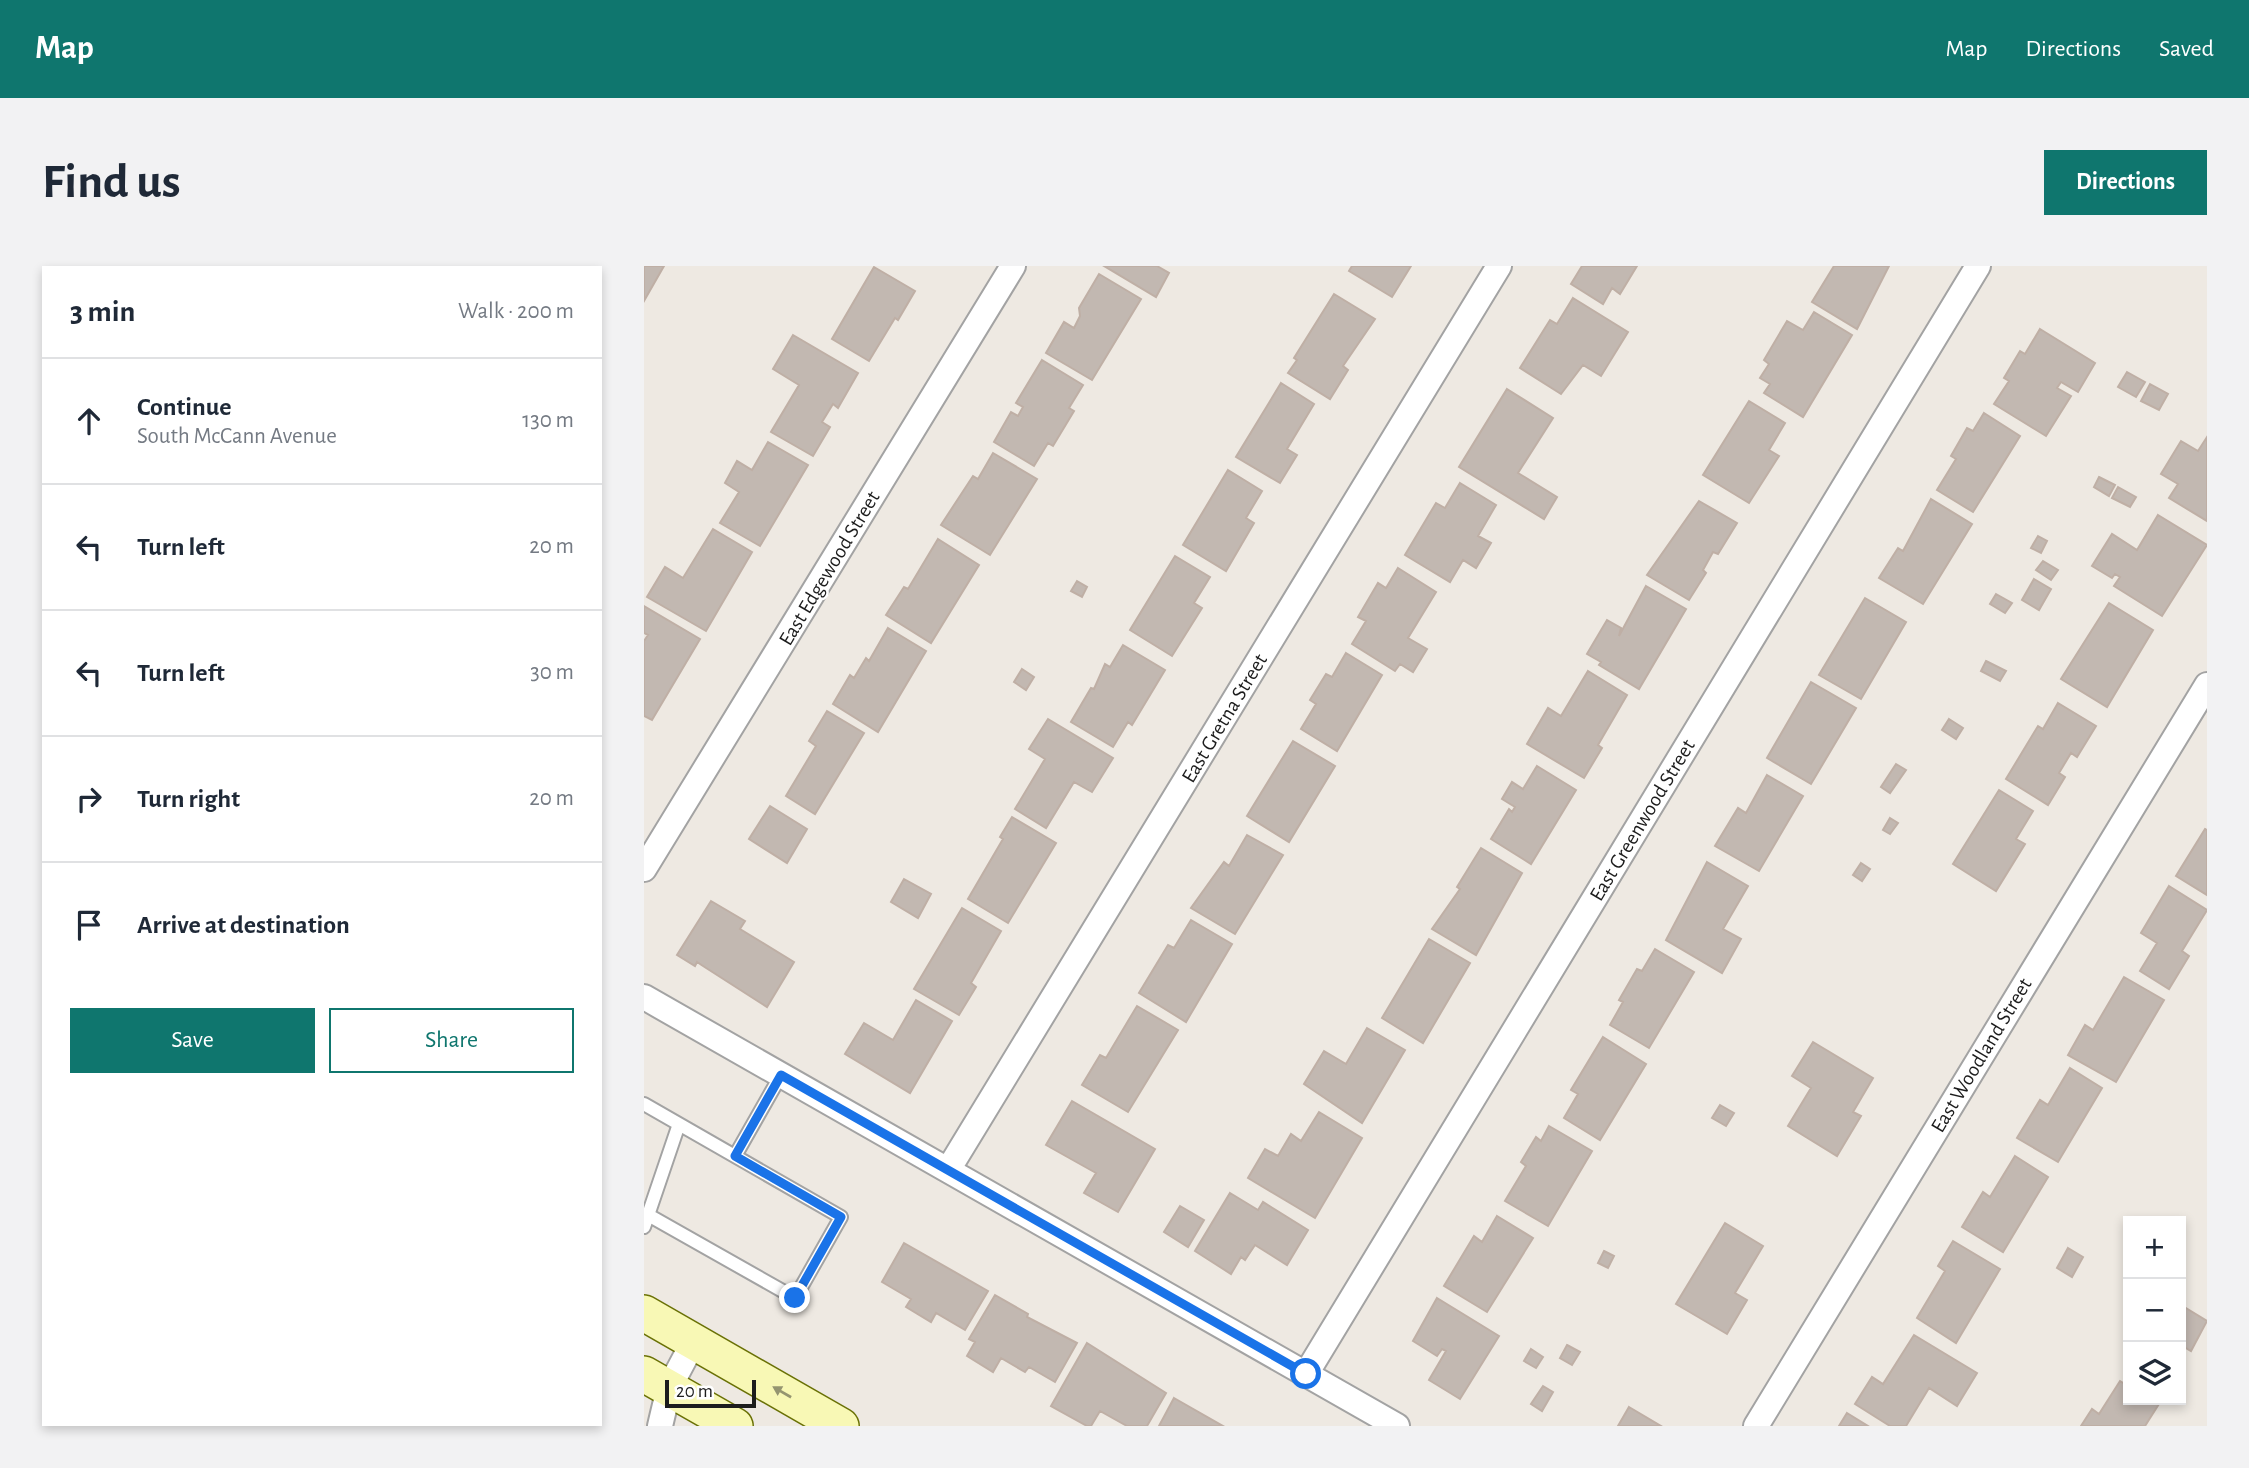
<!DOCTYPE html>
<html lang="en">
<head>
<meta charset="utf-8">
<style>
	body { margin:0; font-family:"Alegreya Sans",sans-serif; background:#f2f2f3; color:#1f2937 }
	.controls { position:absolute; right:21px; bottom:21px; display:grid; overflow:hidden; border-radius:0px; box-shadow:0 4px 10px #0003 }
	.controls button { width:63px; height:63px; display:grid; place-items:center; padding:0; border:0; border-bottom:2px solid #e0e1e3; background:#fff; color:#1f2937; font:35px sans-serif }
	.scale { position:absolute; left:21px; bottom:18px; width:91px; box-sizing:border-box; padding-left:7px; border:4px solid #1c1c1c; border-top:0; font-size:19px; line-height:24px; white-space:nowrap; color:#1c1c1c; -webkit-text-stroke:5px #fff; paint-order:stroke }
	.stop { position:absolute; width:21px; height:21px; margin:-16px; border:5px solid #1a73e8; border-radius:50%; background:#fff }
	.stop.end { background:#1a73e8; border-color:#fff; box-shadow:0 2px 7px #0008 }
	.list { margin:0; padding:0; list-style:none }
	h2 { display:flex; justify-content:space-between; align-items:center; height:91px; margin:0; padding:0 28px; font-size:30px }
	h2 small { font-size:23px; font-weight:400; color:#747a83 }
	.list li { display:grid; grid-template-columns:46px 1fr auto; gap:21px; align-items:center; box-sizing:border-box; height:126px; padding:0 28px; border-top:2px solid #e0e1e3 }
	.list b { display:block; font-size:26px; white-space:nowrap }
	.list p { margin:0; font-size:23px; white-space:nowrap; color:#747a83 }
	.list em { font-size:23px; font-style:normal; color:#747a83 }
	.actions { display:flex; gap:14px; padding:21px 28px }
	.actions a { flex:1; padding:16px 0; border:2px solid #0f766e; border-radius:0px; text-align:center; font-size:24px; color:#0f766e }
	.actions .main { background:#0f766e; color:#fff }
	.icon { flex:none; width:38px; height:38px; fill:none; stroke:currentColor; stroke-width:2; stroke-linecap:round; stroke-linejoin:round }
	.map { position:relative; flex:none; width:1563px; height:1160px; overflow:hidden; border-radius:0px }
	header { display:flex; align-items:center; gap:42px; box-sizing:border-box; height:98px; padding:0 35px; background:#0f766e; color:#fff }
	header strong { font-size:33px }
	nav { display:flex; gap:38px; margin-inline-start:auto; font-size:24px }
	.intro { display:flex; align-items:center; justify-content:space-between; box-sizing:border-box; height:168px; padding:0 42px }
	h1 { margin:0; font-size:49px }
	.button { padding:18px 32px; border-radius:0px; background:#0f766e; color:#fff; font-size:24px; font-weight:700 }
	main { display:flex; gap:42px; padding:0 42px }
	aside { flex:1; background:#fff; border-radius:0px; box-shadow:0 4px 10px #0003 }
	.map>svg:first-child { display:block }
	.building { fill:#c2b8b1; stroke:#bfafa5; stroke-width:2 }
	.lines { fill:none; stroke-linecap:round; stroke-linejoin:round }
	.lane-casing { stroke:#a3a3a3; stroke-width:16 }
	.street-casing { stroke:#a3a3a3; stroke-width:28 }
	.secondary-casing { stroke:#6a7106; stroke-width:38 }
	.lane { stroke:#fff; stroke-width:12 }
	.street { stroke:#fff; stroke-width:24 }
	.secondary { stroke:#f8f8b5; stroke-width:35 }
	.oneway { fill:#959570 }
	.route { stroke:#1a73e8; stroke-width:9 }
	.labels { text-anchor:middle; stroke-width:5; stroke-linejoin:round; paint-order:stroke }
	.street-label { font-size:21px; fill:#1c1c1c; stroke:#fff }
</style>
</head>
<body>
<header>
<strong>Map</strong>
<nav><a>Map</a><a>Directions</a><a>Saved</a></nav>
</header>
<div class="intro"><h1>Find us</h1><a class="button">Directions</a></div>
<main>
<aside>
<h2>3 min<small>Walk · 200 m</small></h2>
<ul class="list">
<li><svg class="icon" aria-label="ahead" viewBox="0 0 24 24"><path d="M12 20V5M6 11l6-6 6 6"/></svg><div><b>Continue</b><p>South McCann Avenue</p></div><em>130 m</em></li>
<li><svg class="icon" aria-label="left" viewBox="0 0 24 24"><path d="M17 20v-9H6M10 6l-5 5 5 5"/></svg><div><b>Turn left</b></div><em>20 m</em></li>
<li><svg class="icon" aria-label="left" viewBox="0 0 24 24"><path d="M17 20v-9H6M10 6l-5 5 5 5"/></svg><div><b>Turn left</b></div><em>30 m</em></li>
<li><svg class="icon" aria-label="right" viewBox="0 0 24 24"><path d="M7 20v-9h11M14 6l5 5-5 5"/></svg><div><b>Turn right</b></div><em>20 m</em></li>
<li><svg class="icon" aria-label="arrive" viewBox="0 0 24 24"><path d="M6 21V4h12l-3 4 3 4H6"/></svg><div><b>Arrive at destination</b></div></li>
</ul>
<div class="actions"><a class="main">Save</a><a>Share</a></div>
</aside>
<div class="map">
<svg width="1563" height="1160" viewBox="0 0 1563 1160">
	<rect width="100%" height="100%" fill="#eee9e2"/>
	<!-- building -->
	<path class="building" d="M0,0h20l-20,35z
		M460,0h53l12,7 -13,24z
		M708,0h59l-19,31 -43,-26z
		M938,0h55l-17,28 -8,-6 -9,16 -32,-20z
		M1190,0h55l-32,63 -45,-27z
		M230,1l41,24 -17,29 -3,-2 -26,43 -37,-22z
		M455,8l42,25 -49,81 -46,-27 18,-31 10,6 6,-12 -1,-8z
		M690,28l41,25 -32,47 5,4 -18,29 -42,-26 9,-13 -3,-2z
		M929,32l55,34 -27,44 -18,-11 -22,29 -41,-26 30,-48 7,4z
		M1170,46l38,23 -49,82 -39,-24 6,-9 -10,-6 9,-14 -5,-4 23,-39 16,9z
		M1396,63l55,34 -17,29 -17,-10 -4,6 14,8 -25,40 -52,-32 15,-23 -5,-3 16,-27 5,3z
		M149,69l65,38 -20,35 -5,-4 -11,18 8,5 -17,29 -42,-24 28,-47 -26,-16z
		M398,94l41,25 -14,23 5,3 -21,35 -5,-3 -14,23 -40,-24 17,-30 7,4 5,-9 -7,-4z
		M1483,106l18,10 -9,15 -18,-10z
		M637,117l33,21 -27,45 10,6 -17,28 -44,-26z
		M1506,118l18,10 -9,16 -18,-9z
		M863,123l46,29 -35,55 39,24 -13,22 -85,-52z
		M1105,135l36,22 -16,27 10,6 -30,47 -46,-28z
		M1340,147l36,23 -47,76 -36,-22 19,-31 -5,-3 16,-28 6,3z
		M1563,171v84l-38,-23 9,-14 -17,-10 20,-33 17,10z
		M124,176l40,23 -48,81 -40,-23 19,-31 -14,-9 12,-22 15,9z
		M349,187l44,26 -47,76 -49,-30 32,-49 5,3z
		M584,204l34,21 -16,27 8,5 -28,48 -43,-26z
		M1455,211l16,8 -6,11 -15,-9z
		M816,217l36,22 -18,31 13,7 -15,25 -13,-8 -13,22 -45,-27 31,-52 9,5z
		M1474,221l18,10 -6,10 -18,-9z
		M1287,233l41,25 -49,80 -44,-26 19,-30 5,3z
		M1055,235l38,22 -19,31 -5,-2 -10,18 3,3 -17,27 -42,-25z
		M1514,249l49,30 -45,71 -48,-30 6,-9 -5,-3 -3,4 -20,-12 20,-32 25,16z
		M69,263l39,23 -46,79 -59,-34 18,-30 18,11z
		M1394,270l9,5 -6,12 -10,-5z
		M294,273l41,26 -48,78 -45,-28 18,-28 4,2z
		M531,290l35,21 -16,26 8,5 -30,48 -42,-26z
		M1399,295l15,9 -7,10 -15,-10z
		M754,302l38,24 -28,46 19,11 -14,23 -13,-8 -5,7 -43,-27 14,-23 -8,-4 20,-34 8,5z
		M1390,313l17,10 -12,21 -17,-10z
		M433,315l10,6 -5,10 -11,-6z
		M1002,320l40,23 -47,80 -40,-24 2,-3 -14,-8 20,-34 14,8 -2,8z
		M1352,328l16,9 -7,10 -15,-9z
		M1221,332l41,24 -45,77 -42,-24z
		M1465,337l44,27 -46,77 -46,-28z
		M0,340l56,33 -48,81 -8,-4v-75l4,-6 -4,-2z
		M244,362l38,23 -48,81 -45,-28 17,-29 4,3 12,-20 3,3z
		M479,379l42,25 -33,55 -4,-3 -15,25 -42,-25 20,-34 3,1 11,-25 5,3z
		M702,387l36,22 -45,76 -36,-22 15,-25 -6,-4 16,-26 6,3z
		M1342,395l20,10 -6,10 -19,-10z
		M378,403l12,8 -8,13 -12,-8z
		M944,405l39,24 -29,50 4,3 -18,30 -57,-34 21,-36 13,8z
		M1167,416l45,26 -45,76 -44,-26z
		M1414,437l38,23 -19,31 -6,-4 -12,20 6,4 -17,28 -42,-26 32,-53 5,3z
		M183,445l37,22 -49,81 -29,-18 30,-50 -7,-5z
		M404,453l65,39 -21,34 -18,-10 -28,46 -31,-19 30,-50 -16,-10z
		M1305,453l14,9 -7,11 -14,-9z
		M649,475l42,25 -46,76 -42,-26z
		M1252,498l10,6 -16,23 -9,-6z
		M893,500l39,24 -45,74 -40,-25 18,-30 3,3 3,-5 -13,-8 10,-17 11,7z
		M1123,509l36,21 -44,75 -44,-25 23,-38 8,5z
		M1355,524l34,21 -17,28 9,5 -29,47 -43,-27z
		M126,540l37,23 -20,34 -38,-24z
		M368,551l44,26 -48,80 -40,-24 35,-60 -3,-2z
		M1246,552l8,5 -8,11 -7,-4z
		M1561,563l2,1v65l-31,-19z
		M603,569l36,20 -48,79 -44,-26 33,-46 5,4z
		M837,582l41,25 -46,82 -44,-26 28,-40 -3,-2z
		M1063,596l41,24 -25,43 18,10 -19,34 -56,-33z
		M1217,597l9,6 -8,12 -9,-6z
		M260,613l27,15 -13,24 -27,-16z
		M1525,620l38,24 -25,41 7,5 -20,33 -29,-18 17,-28 -16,-10z
		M67,635l34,20 -5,8 54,33 -27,45 -64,-41 -6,-4 -2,4 -18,-11z
		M318,642l39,23 -30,52 5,4 -17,28 -45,-26z
		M547,654l41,24 -46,78 -47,-29 29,-48 6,3z
		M785,673l41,24 -47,80 -41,-25z
		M1011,683l39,23 -45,76 -39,-23 13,-23 -4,-2 18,-31 5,2z
		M1480,711l40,23 -48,82 -48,-27 17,-30 8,5z
		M272,734l36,21 -42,72 -65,-39 19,-31 29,17z
		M493,740l41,24 -50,82 -46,-27 18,-30 6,3z
		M723,762l38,22 -43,73 -58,-39 20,-33 22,13z
		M959,771l43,27 -46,76 -36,-22 14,-24 -7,-4z
		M1169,776l60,36 -20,34 8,4 -24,40 -49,-30 23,-38 -19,-12z
		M1426,802l32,20 -44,74 -41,-24 23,-38 8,5z
		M428,835l83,48 -37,63 -34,-19 12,-20 -50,-28z
		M1076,839l14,8 -8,13 -14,-8z
		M675,846l43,26 -47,80 -67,-40 17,-29 13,7 13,-22 10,7z
		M905,860l43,25 -44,75 -43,-25 21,-35 -5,-4 15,-25 5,4z
		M1371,890l33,21 -45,75 -41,-25 21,-35 7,5z
		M586,927l28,17 5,-8 45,28 -21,35 -32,-20 -10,15 -4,-3 -10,17 -36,-23z
		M536,940l24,14 -16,27 -24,-15z
		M853,950l36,22 -46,74 -43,-26 30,-50 8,6z
		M1081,957l38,23 -28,47 12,7 -20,34 -51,-30z
		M1309,975l47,28 -44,74 -39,-25 28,-47 -7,-5z
		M260,977l84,48 -23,39 -29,-17 -5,9 -25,-15 5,-8 -29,-17z
		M1424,982l15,9 -11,20 -15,-9z
		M960,985l10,5 -6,12 -10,-5z
		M351,1029l33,19 -1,3 50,26 -22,39 -26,-15 -4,5 -24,-14 -8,14 -26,-16 8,-14 -6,-3z
		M793,1032l62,38 -39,63 -31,-19 17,-29 -4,-2 -5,7 -24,-15z
		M1537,1039l26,16 -16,30 -7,-4 -3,6z
		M1270,1069l63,38 -20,33 -28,-18 -23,38h-16l-35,-22 17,-27 11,7z
		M443,1077l79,50 -19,33h-20l-27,-15 -9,15h-4l-36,-20z
		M923,1079l13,7 -8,13 -12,-7z
		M887,1083l12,8 -7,11 -12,-7z
		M1476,1115l8,5v14h23l8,4 -14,22h-64l11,-17 7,5z
		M899,1120l10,6 -11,19 -11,-7z
		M530,1132l49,28h-64z
		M985,1141l32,19h-43z
		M1203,1147l21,13h-29z"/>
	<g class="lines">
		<defs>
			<path id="lane" d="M0,838l197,113 -46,81 -145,-82
				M91,890l46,-81
				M0,961l35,-103"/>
			<path id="street" d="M0,603l369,-603
				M0,731l753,429
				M304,904l551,-904
				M662,1108l672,-1108
				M16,1160l9,-38 25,-47
				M1112,1160l451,-741"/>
			<path id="secondary" d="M0,1047l197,113
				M0,1108l91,52"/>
		</defs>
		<!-- lane casing -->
		<use href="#lane" class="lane-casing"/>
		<!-- street casing -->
		<use href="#street" class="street-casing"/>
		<!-- secondary casing -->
		<use href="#secondary" class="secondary-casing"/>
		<!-- lane -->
		<use href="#lane" class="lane"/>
		<!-- street -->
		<use href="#street" class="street"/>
		<!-- secondary -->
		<use href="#secondary" class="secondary"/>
	</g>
	<!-- one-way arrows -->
	<defs><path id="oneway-solid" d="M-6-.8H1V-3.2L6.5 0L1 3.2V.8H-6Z" transform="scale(1.75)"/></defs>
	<use class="oneway" href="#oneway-solid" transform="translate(138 1126) rotate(-150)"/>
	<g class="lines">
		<!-- route -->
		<path class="route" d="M151,1032l46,-81 -106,-61 46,-81 525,299"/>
	</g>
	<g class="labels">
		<!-- street labels -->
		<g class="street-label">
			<text transform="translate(185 302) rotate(-59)" y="7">East Edgewood Street</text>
			<text transform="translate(580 452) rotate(-59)" y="7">East Gretna Street</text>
			<text transform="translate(998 554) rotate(-59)" y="7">East Greenwood Street</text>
			<text transform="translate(1337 789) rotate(-59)" y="7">East Woodland Street</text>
		</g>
	</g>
</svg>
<div class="controls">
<button>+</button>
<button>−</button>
<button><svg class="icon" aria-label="layers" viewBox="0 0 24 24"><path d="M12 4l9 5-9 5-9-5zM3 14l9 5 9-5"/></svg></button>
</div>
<div class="scale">20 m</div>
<div class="stop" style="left:662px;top:1108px"></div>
<div class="stop end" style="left:151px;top:1032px"></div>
</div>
</main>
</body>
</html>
